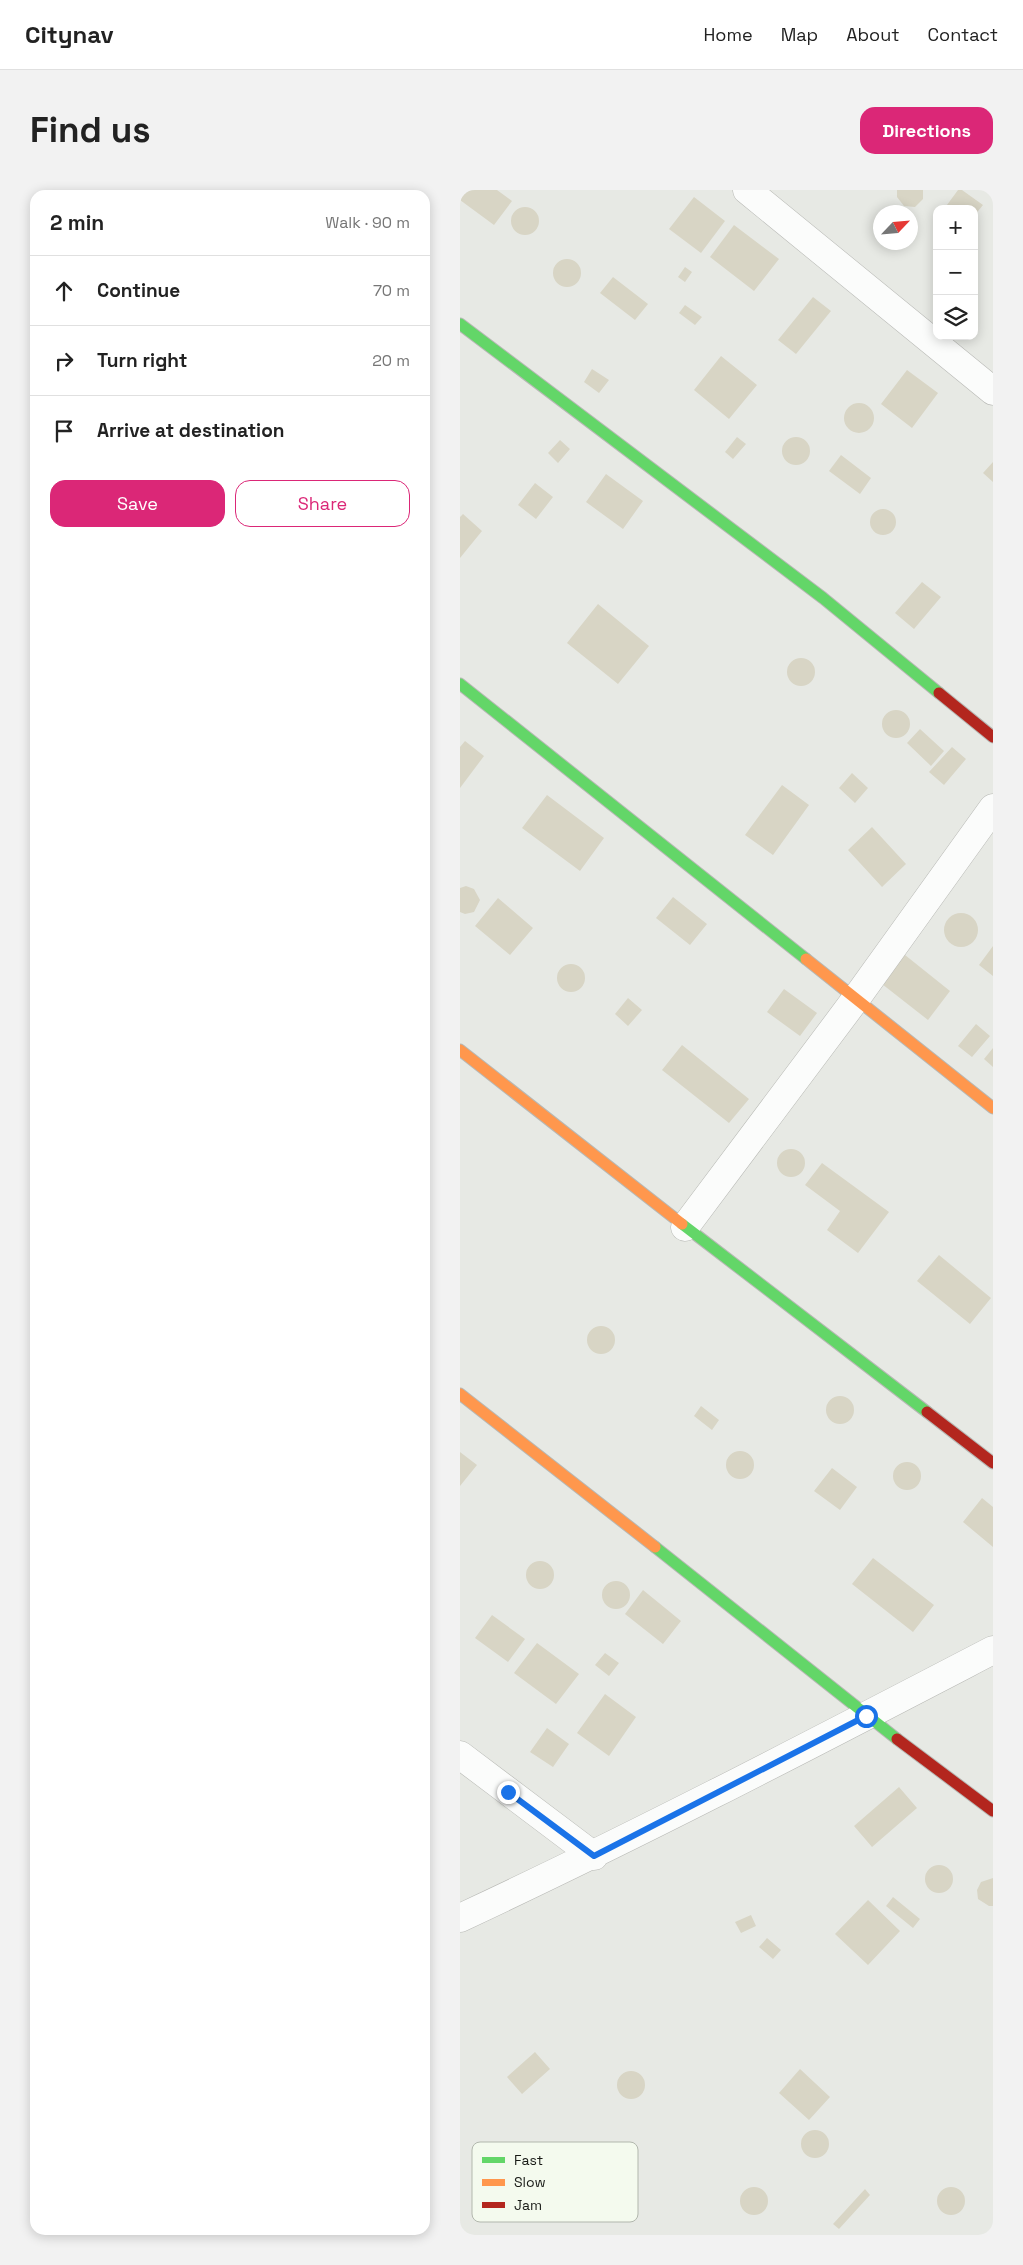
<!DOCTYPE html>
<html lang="en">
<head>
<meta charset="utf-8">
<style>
	body { margin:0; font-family:"Space Grotesk",sans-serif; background:#f2f2f2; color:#222 }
	.controls { position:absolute; right:15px; top:15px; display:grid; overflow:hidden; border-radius:10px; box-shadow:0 2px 12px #0003 }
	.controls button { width:45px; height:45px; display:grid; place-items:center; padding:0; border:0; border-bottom:1px solid #e0e0e0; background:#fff; color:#222; font:25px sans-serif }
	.compass { position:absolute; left:413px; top:15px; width:45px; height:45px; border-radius:50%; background:#fff; box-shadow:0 2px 12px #0003; rotate:64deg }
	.stop { position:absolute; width:15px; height:15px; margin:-11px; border:4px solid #1a73e8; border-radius:50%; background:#fff }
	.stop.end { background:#1a73e8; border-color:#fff; box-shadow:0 1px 5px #0008 }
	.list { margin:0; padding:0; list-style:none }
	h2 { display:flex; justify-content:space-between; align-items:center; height:65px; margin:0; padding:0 20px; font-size:21px }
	h2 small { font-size:16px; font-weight:400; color:#767676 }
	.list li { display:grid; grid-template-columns:32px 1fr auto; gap:15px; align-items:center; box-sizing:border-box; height:70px; padding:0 20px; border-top:1px solid #e0e0e0 }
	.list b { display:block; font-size:19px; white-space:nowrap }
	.list em { font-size:16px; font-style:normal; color:#767676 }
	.actions { display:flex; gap:10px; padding:15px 20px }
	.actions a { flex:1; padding:11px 0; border:1px solid #db2777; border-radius:15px; text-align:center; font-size:18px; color:#db2777 }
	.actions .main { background:#db2777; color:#fff }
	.icon { flex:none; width:28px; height:28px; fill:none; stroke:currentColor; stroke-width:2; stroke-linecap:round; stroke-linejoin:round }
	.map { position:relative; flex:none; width:533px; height:2045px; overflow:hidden; border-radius:15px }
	header { display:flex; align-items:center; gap:30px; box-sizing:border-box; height:70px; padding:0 25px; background:#fff; border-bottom:1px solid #e0e0e0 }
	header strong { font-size:24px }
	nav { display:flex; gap:28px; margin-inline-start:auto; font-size:18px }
	.intro { display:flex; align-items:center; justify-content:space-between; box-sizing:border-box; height:120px; padding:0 30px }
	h1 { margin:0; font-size:35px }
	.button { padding:12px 22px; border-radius:15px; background:#db2777; color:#fff; font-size:18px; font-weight:700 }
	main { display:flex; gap:30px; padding:0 30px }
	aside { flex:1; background:#fff; border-radius:15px; box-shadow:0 2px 12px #0003 }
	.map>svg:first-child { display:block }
	.building { fill:#d8d5c5 }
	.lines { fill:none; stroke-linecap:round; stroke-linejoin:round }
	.street-casing { stroke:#b7b8b4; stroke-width:29 }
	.fast-casing { stroke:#b7b8b4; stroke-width:13 }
	.slow-casing { stroke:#b7b8b4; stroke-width:13 }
	.jam-casing { stroke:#b7b8b4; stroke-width:13 }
	.street { stroke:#fbfcfb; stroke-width:28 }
	.fast { stroke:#63d668; stroke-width:11 }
	.slow { stroke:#ff974d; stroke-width:11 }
	.jam { stroke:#b3261e; stroke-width:11 }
	.route { stroke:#1a73e8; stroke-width:6 }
	.key { fill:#f4faee; stroke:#b2b7ad; stroke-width:1 }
	.key-label { font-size:14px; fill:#181a16 }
</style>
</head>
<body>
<header>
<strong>Citynav</strong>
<nav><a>Home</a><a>Map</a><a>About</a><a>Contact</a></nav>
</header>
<div class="intro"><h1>Find us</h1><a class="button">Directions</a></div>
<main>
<aside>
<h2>2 min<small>Walk · 90 m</small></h2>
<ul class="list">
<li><svg class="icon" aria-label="ahead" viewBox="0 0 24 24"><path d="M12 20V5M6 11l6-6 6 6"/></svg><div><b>Continue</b></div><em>70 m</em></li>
<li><svg class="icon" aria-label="right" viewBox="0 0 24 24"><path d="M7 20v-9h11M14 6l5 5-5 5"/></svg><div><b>Turn right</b></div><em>20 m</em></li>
<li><svg class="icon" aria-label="arrive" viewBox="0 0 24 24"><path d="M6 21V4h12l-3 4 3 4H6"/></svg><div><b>Arrive at destination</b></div></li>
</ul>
<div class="actions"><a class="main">Save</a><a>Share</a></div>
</aside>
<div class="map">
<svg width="533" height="2045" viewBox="0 0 533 2045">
	<rect width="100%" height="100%" fill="#e7e9e4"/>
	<!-- building -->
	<path class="building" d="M0,0h37l15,11 -18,24 -34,-25z
		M437,0h26v9l-8,8 -11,-1 -7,-9z
		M498,0h4l21,15 -9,11v-7h-30z
		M234,7l31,24 -24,32 -32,-24z
		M51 31a14 14 0 1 1 28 0a14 14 0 1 1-28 0Z
		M274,35l45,34 -25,32 -44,-34z
		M93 83a14 14 0 1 1 28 0a14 14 0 1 1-28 0Z
		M225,77l7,5 -7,10 -7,-5z
		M153,87l35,27 -13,16 -35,-27z
		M353,107l18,14 -35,43 -18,-14z
		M225,115l17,12 -7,8 -16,-12z
		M261,166l36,29 -28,34 -35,-29z
		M132,179l17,11 -10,13 -15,-11z
		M447,180l31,23 -26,35 -31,-24z
		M384 228a15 15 0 1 1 30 0a15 15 0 1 1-30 0Z
		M277,247l9,7 -13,15 -8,-7z
		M322 261a14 14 0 1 1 28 0a14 14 0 1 1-28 0Z
		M100,250l10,9 -12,14 -10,-10z
		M381,265l30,23 -11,16 -31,-23z
		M533,272v20l-10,-9z
		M146,284l37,27 -20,28 -37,-27z
		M75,293l18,14 -17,22 -18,-14z
		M410 332a13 13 0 1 1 26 0a13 13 0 1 1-26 0Z
		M3,324l19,17 -22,27v-41z
		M462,392l19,15 -27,32 -19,-16z
		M138,414l51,42 -31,38 -51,-41z
		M327 482a14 14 0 1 1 28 0a14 14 0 1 1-28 0Z
		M422 534a14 14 0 1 1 28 0a14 14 0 1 1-28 0Z
		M460,539l24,22 -13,15 -24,-23z
		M5,551l19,15 -24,32v-41z
		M492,557l14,12 -22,26 -15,-13z
		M392,583l16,15 -13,15 -16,-15z
		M322,595l27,20 -36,50 -28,-20z
		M87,605l57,43 -24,33 -58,-43z
		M412,637l34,37 -24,23 -34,-37z
		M6,696l8,3 6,11 -6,12 -9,2 -5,-2v-24z
		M213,707l34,27 -17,21 -34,-27z
		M38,708l35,30 -23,27 -35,-29z
		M484 740a17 17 0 1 1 34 0a17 17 0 1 1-34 0Z
		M533,756v30l-14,-11z
		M445,765l45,36 -22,29 -46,-36z
		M97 788a14 14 0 1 1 28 0a14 14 0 1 1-28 0Z
		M324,799l33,24 -17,23 -33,-24z
		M168,808l14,12 -14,16 -13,-12z
		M516,834l14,12 -18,21 -14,-11z
		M222,855l67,54 -20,24 -67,-53z
		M533,858v19l-9,-8z
		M317 973a14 14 0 1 1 28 0a14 14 0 1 1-28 0Z
		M362,973l67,49 -31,41 -31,-23 13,-19 -35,-26z
		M479,1065l52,43 -21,26 -53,-43z
		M127 1150a14 14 0 1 1 28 0a14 14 0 1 1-28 0Z
		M366 1220a14 14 0 1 1 28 0a14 14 0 1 1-28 0Z
		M241,1216l18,14 -7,10 -18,-14z
		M266 1275a14 14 0 1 1 28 0a14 14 0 1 1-28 0Z
		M0,1262l17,13 -17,21z
		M433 1286a14 14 0 1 1 28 0a14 14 0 1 1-28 0Z
		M372,1278l25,19 -17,23 -26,-19z
		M522,1308l11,9v40l-30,-25z
		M413,1368l61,47 -21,27 -61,-48z
		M66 1385a14 14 0 1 1 28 0a14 14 0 1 1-28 0Z
		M142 1405a14 14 0 1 1 28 0a14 14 0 1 1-28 0Z
		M183,1400l38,31 -18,23 -38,-30z
		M32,1425l33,24 -17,23 -33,-24z
		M77,1453l42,31 -23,30 -42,-31z
		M145,1463l14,10 -10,13 -14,-11z
		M145,1504l31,23 -27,39 -32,-23z
		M87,1538l22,16 -16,23 -23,-15z
		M439,1597l18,21 -45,39 -18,-21z
		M465 1689a14 14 0 1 1 28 0a14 14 0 1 1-28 0Z
		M533,1688v28h-4l-11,-7 -1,-9 4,-8z
		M433,1707l27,22 -7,9 -27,-22z
		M408,1710l32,31 -32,34 -33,-31z
		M291,1725l5,11 -15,7 -6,-11z
		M307,1748l14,12 -8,9 -14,-12z
		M75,1862l15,17 -28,25 -15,-17z
		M340,1879l30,28 -21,23 -30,-27z
		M157 1895a14 14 0 1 1 28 0a14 14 0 1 1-28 0Z
		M341 1954a14 14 0 1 1 28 0a14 14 0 1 1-28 0Z
		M477 2011a14 14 0 1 1 28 0a14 14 0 1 1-28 0Z
		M280 2011a14 14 0 1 1 28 0a14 14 0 1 1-28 0Z
		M405,1999l5,6 -31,34 -6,-5z"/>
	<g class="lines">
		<defs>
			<path id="street" d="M287,0l246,201
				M225,1037l170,-227 138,-192
				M0,1565l134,101
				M0,1728c180,-84 356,-176 533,-268"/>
			<path id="fast" d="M0,134l363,274 116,95
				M0,494l346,275
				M222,1034l245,188
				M195,1357l242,192"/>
			<path id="slow" d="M346,769l187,149
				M0,860l222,174
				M0,1204l195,153"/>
			<path id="jam" d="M479,503l54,44
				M467,1222l66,51
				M437,1549l96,72"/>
		</defs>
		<!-- street casing -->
		<use href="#street" class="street-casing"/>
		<!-- fast casing -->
		<use href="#fast" class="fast-casing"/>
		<!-- slow casing -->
		<use href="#slow" class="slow-casing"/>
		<!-- jam casing -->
		<use href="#jam" class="jam-casing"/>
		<!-- street -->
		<use href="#street" class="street"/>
		<!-- fast -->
		<use href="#fast" class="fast"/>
		<!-- slow -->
		<use href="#slow" class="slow"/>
		<!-- jam -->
		<use href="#jam" class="jam"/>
	</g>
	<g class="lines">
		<!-- route -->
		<path class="route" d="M48,1602l86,64 272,-140"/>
	</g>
	<!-- legend -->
	<rect x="12" y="1952" width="166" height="80" rx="8" class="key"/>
	<rect x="22" y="1967" width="23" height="6" fill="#63d668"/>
	<rect x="22" y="1989" width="23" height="7" fill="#ff974d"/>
	<rect x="22" y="2012" width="23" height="6" fill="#b3261e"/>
	<g class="key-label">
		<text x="54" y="1975">Fast</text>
		<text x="54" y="1997">Slow</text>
		<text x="54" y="2020">Jam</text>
	</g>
</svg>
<div class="controls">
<button>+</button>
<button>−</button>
<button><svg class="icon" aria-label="layers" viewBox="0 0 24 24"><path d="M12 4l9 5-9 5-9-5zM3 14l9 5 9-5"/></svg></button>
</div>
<svg class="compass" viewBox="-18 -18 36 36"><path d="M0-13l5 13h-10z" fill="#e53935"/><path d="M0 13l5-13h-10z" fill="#767676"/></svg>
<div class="stop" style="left:406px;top:1526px"></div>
<div class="stop end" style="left:48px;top:1602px"></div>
</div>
</main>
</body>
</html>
